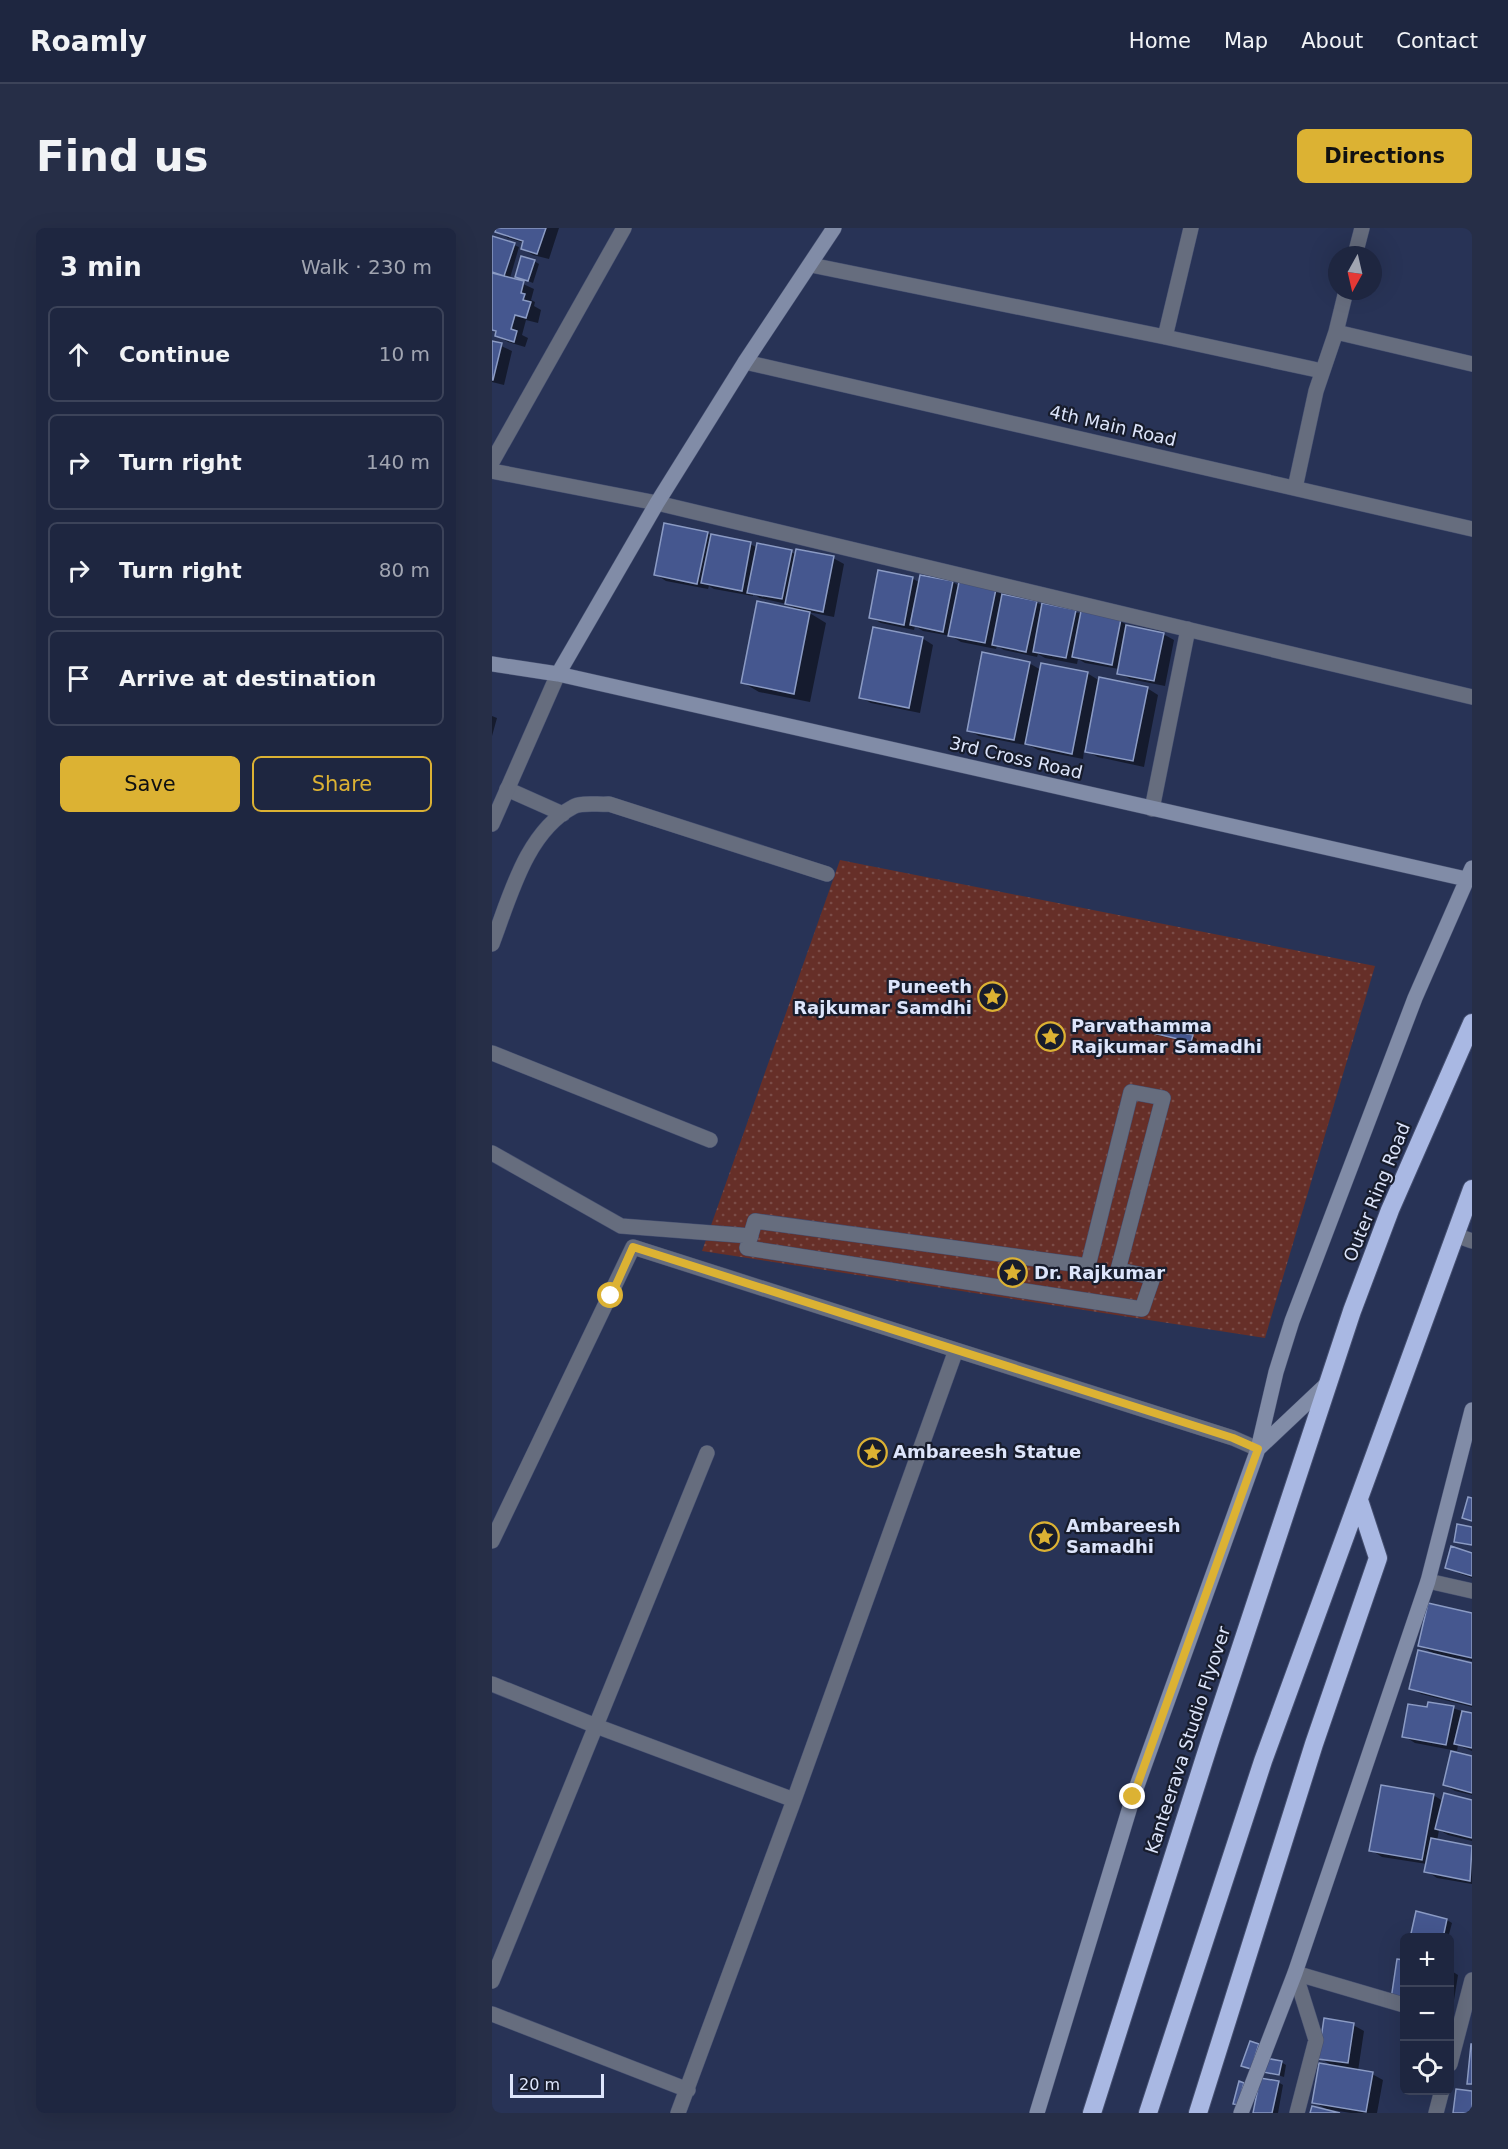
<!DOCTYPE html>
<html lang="en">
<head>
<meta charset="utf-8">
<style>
	body { margin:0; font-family:"DejaVu Sans",sans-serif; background:#262e47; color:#f1f3f6 }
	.controls { position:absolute; right:18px; bottom:18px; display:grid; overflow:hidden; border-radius:9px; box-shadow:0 6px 24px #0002 }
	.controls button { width:54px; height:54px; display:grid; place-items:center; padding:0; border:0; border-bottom:2px solid #3c4359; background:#1e2640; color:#f1f3f6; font:30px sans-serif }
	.compass { position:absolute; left:836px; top:18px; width:54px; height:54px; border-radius:50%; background:#1e2640; box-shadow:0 6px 24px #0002; rotate:188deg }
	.scale { position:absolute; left:18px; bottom:15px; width:94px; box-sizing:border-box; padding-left:6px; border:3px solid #dde5fb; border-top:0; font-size:16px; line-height:21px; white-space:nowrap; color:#dde5fb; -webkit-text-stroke:4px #171c2c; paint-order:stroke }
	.stop { position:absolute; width:18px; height:18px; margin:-14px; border:4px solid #dcb233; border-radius:50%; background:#fff }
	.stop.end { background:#dcb233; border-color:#fff; box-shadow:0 2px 6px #0008 }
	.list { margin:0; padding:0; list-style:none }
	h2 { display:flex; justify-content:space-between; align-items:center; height:78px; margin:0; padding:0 24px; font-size:26px }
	h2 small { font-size:20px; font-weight:400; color:#a1a5b1 }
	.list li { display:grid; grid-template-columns:39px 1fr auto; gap:18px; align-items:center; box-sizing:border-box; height:96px; margin:0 12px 12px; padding:0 12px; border:2px solid #3c4359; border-radius:9px }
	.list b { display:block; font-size:22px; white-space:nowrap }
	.list em { font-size:20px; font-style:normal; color:#a1a5b1 }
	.actions { display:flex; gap:12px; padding:18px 24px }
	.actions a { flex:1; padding:14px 0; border:2px solid #dcb233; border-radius:9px; text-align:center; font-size:21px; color:#dcb233 }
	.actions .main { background:#dcb233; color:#111 }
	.icon { flex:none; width:33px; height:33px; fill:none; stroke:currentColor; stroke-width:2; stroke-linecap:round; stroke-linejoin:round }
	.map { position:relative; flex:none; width:980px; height:1885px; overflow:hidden; border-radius:9px }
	header { display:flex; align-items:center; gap:36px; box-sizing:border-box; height:84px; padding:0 30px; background:#1e2640; border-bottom:2px solid #3c4359 }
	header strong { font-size:28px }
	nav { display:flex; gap:33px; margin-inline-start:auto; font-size:21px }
	.intro { display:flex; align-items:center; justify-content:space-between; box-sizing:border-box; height:144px; padding:0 36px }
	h1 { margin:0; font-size:42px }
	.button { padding:15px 27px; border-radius:9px; background:#dcb233; color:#111; font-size:21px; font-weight:700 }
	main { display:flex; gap:36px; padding:0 36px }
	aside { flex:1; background:#1e2640; border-radius:9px; box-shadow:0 6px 24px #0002 }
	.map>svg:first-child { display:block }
	.park { fill:url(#park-dots) }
	.shadow { fill:#0007 }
	.building { fill:#45578f; stroke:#8b9bc4; stroke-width:1.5 }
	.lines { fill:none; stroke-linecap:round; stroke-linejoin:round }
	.lane-casing { stroke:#454f70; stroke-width:16 }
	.street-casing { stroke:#454f70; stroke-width:16 }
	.secondary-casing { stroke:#454f70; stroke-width:16 }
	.highway-casing { stroke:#454f70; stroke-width:20 }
	.lane { stroke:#666d7e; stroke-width:15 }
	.street { stroke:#666d7e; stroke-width:15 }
	.secondary { stroke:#818ca7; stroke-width:15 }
	.highway { stroke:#a9b8e3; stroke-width:18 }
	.route { stroke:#dcb233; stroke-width:8 }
	.labels { text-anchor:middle; stroke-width:4.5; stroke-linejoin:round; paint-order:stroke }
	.street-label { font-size:18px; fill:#dde5fb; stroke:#171c2c }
	.poi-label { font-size:18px; font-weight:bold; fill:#dde5fb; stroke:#171c2c; text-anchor:start }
</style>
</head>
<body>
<header>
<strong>Roamly</strong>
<nav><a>Home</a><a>Map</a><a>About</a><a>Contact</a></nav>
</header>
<div class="intro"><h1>Find us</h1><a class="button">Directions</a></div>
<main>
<aside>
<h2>3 min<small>Walk · 230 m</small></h2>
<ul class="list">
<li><svg class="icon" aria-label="ahead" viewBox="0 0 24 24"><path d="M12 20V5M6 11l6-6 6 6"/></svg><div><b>Continue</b></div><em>10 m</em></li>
<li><svg class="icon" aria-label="right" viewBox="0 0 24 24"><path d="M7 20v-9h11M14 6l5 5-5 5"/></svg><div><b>Turn right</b></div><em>140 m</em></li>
<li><svg class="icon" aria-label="right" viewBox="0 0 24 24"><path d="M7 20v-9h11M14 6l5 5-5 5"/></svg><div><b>Turn right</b></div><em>80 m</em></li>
<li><svg class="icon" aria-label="arrive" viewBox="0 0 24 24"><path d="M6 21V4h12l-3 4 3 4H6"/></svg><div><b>Arrive at destination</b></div></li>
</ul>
<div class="actions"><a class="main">Save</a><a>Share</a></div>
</aside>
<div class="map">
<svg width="980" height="1885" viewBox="0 0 980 1885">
	<defs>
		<pattern id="park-dots" width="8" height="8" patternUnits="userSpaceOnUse" patternTransform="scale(1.5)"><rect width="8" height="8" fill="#662f28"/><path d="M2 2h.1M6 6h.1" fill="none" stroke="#7b4d48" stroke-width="1.8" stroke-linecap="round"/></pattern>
	</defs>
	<rect width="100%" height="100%" fill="#283356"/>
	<!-- park -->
	<path class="park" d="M348,632l535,106 -110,372 -563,-87z"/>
	<!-- shadow -->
	<path class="shadow" d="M6,0h61l-10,31 -16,-4 -11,-6 2,-6 -16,-5 -11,-7z
		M0,9l27,10 -9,31 24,11 -3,11 4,2 -1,4 7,4 -3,13 -12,-3 -4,15 6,3 -3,9 -17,-5 -11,-6v-3l-5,-3z
		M42,33l5,3 -6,19 -17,-7z
		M0,114l20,9 -8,34 -12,-3z
		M215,305l5,3 38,8 8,4 33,4 6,3 36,3 11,6 -10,53 -26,-5 18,11 -16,79 -51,-10 -17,-10 58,-71 -13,-7 -27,-6 -7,-4v2l-39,-7 -5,-3 -1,3 -42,-8 -11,-7z
		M420,350l8,5 33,-1 6,4 36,4 11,6 30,6 7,4 77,15 11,6 32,7 11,6 -9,46 -35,-7 -11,-6v-4l-34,-6 -7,-4 -1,5 -32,-6 -7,-4 -1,3 -33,-7 -7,-4 -1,3 -35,-7 -10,-6 -28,-5 -8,-5 -1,4 -33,-7 -11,-6z
		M430,410l11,7 -13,68 -49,-10 -11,-6z
		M537,435l12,7 46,3 13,8 47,7 11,7 -14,72 -46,-10 -14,-7 -1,9 -45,-9 -13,-7v2l-46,-9 -11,-6z
		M0,488l5,2 -5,18z
		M654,803l46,5 5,3 -1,5 -45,-10z
		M980,1326v24l-14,-5 -11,-6z
		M980,1386v47l-14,-3 -1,3 15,3v43l-51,-13 -11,-6 25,-34 -15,-8z
		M936,1480h25l19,7v36l-14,-6 -1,6 -42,-8 -11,-7z
		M980,1530v37l-17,-4 -11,-6z
		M941,1567l10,6h29v40l-24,-6 -9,-5 -2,11 35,6v37l-35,-6 -11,-7 1,-7 -45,-7 -11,-7z
		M955,1692l5,3 -4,15h-37z
		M958,1742l8,5 -6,38 -2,-1z
		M861,1797l11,6 -6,40 14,3 11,6 -6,33h-26l-25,-4 -12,-7 21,-35 -16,-9z
		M789,1834l5,3 -2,12 -20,-6z
		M786,1854l5,3 -5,28h-23z"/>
	<!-- building -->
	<path class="building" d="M4,0h50l-9,26 -16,-5 2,-8 -28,-9z
		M0,8l23,7 -11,33 -12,-4z
		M29,28l14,4 -7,21 -13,-4z
		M0,45l32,8 -3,12 4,1 -2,6 8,2 -5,16 -11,-3 -4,14 6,2 -3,11 -19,-6 1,-5 -4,-1z
		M0,113l10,2 -9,37h-1z
		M172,295l44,9 -11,52 -43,-9z
		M219,306l40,8 -9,49 -41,-8z
		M265,315l35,7 -10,49 -35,-6z
		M304,321l38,7 -11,56 -38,-8z
		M386,342l35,7 -9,48 -35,-7z
		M428,347l33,6 -10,51 -33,-7z
		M467,354l37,7 -11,54 -37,-7z
		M510,366l35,7 -11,51 -34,-7z
		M265,373l53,11 -16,82 -53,-11z
		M550,375l34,7 -10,48 -33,-6z
		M589,383l40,8 -9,46 -40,-8z
		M634,397l38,8 -10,48 -37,-7z
		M381,399l50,10 -14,71 -50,-10z
		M490,424l48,10 -16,78 -47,-9z
		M549,435l47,9 -16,82 -47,-10z
		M607,449l49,10 -15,74 -48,-9z
		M653,797l48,10 -2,7 -47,-11z
		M976,1269l4,1v23l-10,-3z
		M965,1296l15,3v18l-18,-3z
		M959,1318l21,7v23l-27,-8z
		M936,1375l44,10v45l-54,-12z
		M926,1422l54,13v42l-63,-16z
		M936,1474l26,4 -8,39 -44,-8 6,-33 19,3z
		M970,1483l10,2v35l-18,-4z
		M959,1523l21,5v37l-29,-8z
		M889,1557l53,9 -12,66 -53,-9z
		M952,1565l28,7v38l-37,-9z
		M939,1610l41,8 -2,35 -46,-9z
		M924,1683l31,8 -4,19h-33z
		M905,1731l7,1v41l-13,-2z
		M832,1790l30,5 -6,40 -30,-4z
		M758,1813l9,3 -8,25 -10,-3z
		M979,1816h1v40h-5z
		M773,1830l17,3 -3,14 -16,-3z
		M827,1835l54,9 -7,40 -54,-9z
		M768,1850l19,3 -7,32h-19z
		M747,1853l5,2 -6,22 -5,-1z
		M964,1861l16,2v22h-19z
		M820,1878l28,7h-30z"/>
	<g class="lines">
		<defs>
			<path id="lane" d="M15,561l56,25
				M0,716c18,-47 34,-112 81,-137 8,-5 26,-2 36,-3l218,70
				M0,825l218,87
				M0,1313l141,-294 323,103
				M0,1456l104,42 198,74
				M0,1753l215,-528
				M0,1786l196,76
				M186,1885l116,-313 162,-450 277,88 25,11"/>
			<path id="street" d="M863,27l7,-27
				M319,37l354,72 157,34
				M844,104l136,32
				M673,109l26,-109
				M253,134l727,167
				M0,234l132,-234
				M0,243l165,32 815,194
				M803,260l21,-97 20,-59 10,-41
				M660,581l36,-180
				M0,596l66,-150
				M639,864l32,6 -45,172 35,7 -11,32 -395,-61 8,-27 333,45z
				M0,925l129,73 130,10
				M963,1007l17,6
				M936,1353l44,10
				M803,1745l21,67 -19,73
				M803,1745l109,32
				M958,1836l22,-84
				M944,1885l6,-23"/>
			<path id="secondary" d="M0,436l66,10 99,-171 88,-141 89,-134
				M66,446l908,205
				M766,1221l72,-68
				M545,1885l96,-316 125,-348 18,-77 16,-51 123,-323 57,-130
				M749,1885l54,-140 133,-392 44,-171"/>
			<path id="highway" d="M600,1885l119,-375 141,-427 38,-101 82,-187
				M656,1885l115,-352 209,-572
				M706,1885l116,-369 64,-186 -19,-58"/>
		</defs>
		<!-- lane casing -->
		<use href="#lane" class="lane-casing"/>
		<!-- street casing -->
		<use href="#street" class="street-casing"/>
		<!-- secondary casing -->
		<use href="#secondary" class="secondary-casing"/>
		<!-- highway casing -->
		<use href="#highway" class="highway-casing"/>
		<!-- lane -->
		<use href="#lane" class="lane"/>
		<!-- street -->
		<use href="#street" class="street"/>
		<!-- secondary -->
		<use href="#secondary" class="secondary"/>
		<!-- highway -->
		<use href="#highway" class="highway"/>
	</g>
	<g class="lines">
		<!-- route -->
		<path class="route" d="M119,1068l22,-49 600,191 25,11 -125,348"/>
	</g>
	<!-- icons -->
	<defs>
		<symbol id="sight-ring" viewBox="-11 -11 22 22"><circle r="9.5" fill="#171c2c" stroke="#dcb233" stroke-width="1.5"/><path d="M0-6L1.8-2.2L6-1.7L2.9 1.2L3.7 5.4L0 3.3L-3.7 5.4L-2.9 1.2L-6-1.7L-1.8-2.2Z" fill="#dcb233"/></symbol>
	</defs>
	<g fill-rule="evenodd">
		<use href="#sight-ring" x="484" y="752" width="33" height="33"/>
		<use href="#sight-ring" x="542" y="792" width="33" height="33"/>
		<use href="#sight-ring" x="504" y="1028" width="33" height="33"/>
		<use href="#sight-ring" x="364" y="1208" width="33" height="33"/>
		<use href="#sight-ring" x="536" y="1292" width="33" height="33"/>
	</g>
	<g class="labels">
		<!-- street labels -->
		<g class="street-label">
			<text transform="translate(621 198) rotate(13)" y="6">4th Main Road</text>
			<text transform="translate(524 530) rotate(13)" y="6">3rd Cross Road</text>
			<text transform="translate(885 964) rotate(-68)" y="6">Outer Ring Road</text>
			<text transform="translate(696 1512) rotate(-72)" y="6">Kanteerava Studio Flyover</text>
		</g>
		<!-- poi labels -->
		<g class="poi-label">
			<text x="480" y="765" text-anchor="end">Puneeth<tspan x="480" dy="21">Rajkumar Samdhi</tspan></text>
			<text x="579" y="804">Parvathamma<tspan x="579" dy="21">Rajkumar Samadhi</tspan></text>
			<text x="542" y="1051">Dr. Rajkumar</text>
			<text x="401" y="1230">Ambareesh Statue</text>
			<text x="574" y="1304">Ambareesh<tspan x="574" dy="21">Samadhi</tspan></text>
		</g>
	</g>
</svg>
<div class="controls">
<button>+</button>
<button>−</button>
<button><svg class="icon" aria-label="locate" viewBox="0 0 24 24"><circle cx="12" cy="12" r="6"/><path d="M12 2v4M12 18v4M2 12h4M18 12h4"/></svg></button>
</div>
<svg class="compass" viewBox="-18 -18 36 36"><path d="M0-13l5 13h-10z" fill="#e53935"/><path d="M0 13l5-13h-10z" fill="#a1a5b1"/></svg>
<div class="scale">20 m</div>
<div class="stop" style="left:119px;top:1068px"></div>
<div class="stop end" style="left:641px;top:1569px"></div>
</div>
</main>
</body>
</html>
